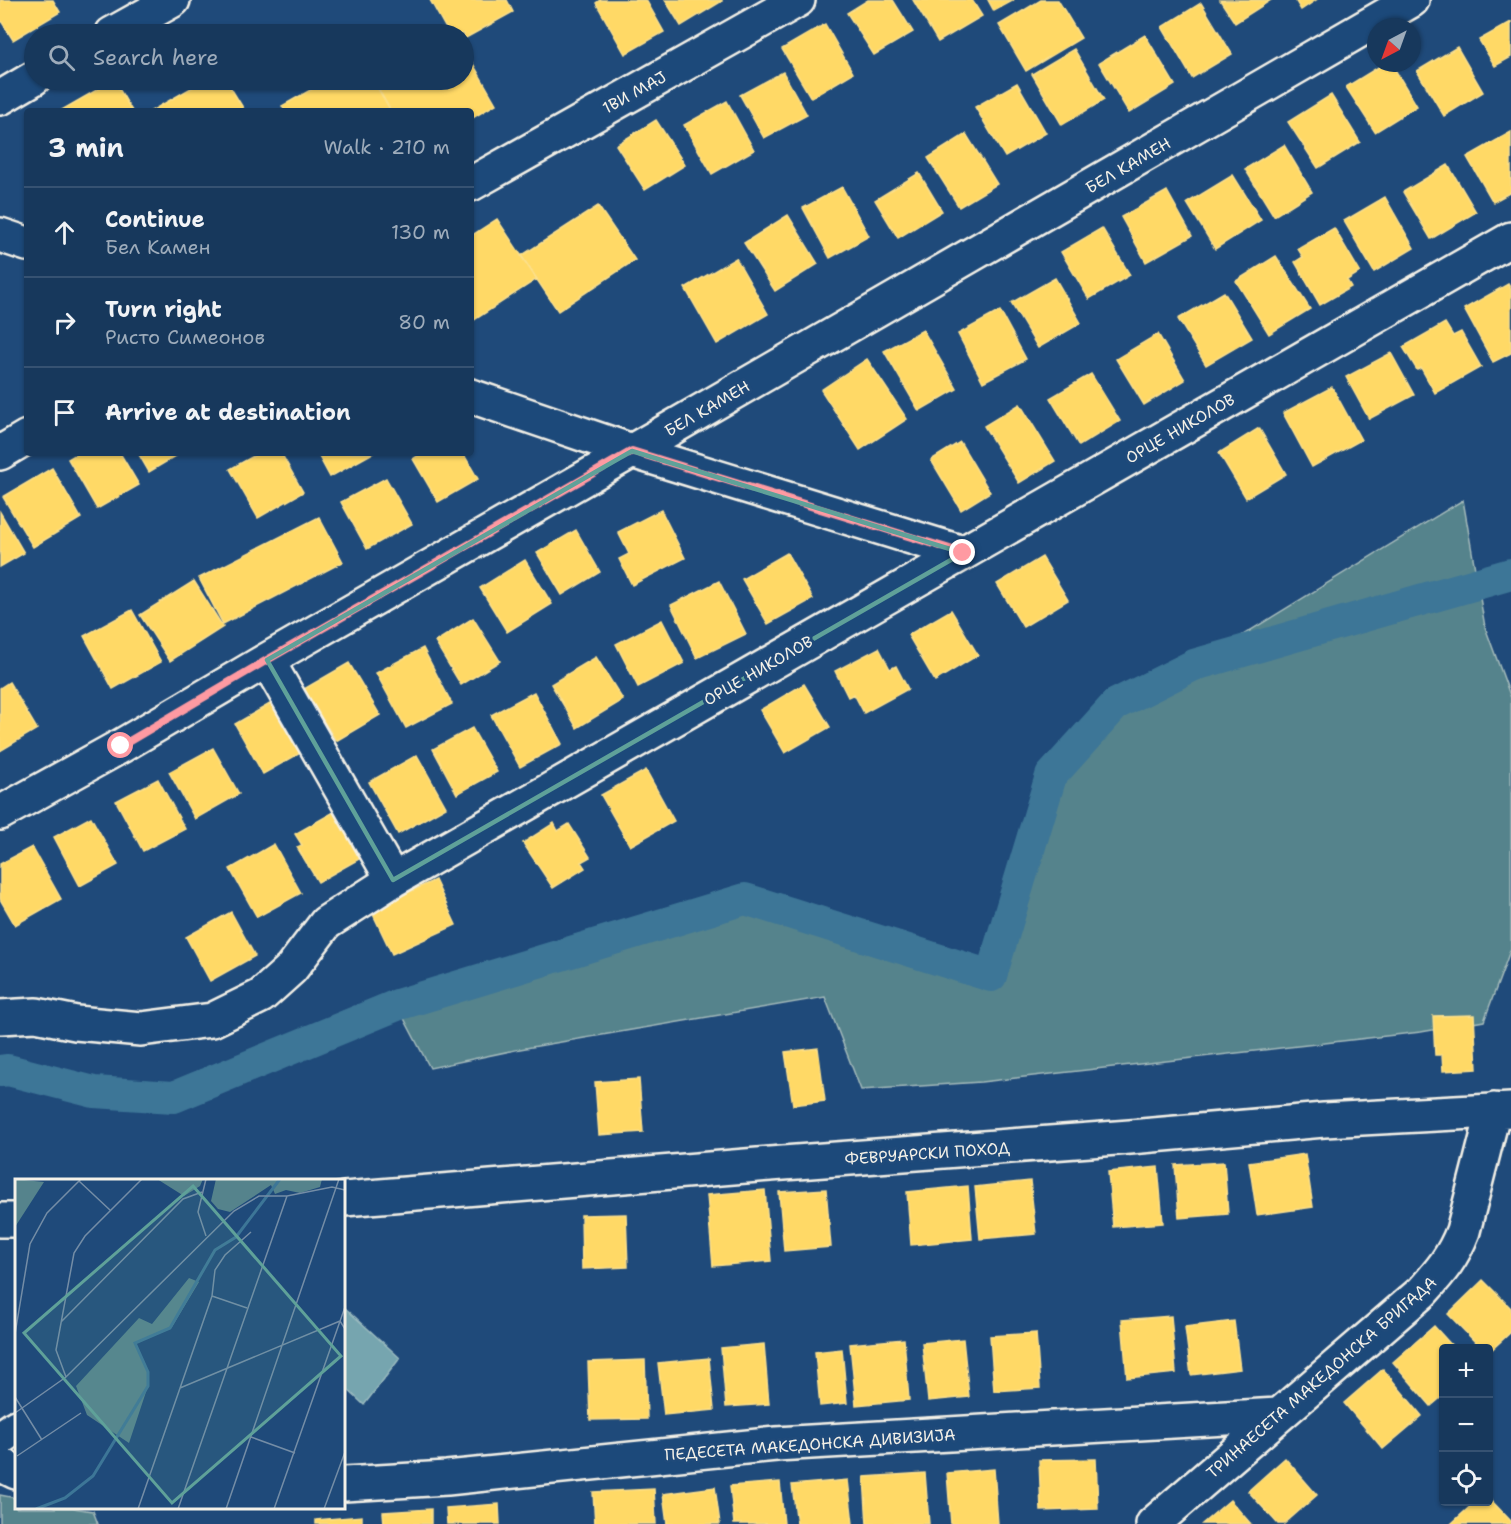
<!DOCTYPE html>
<html lang="en">
<head>
<meta charset="utf-8">
<style>
	body { margin:0; font-family:"Shantell Sans",sans-serif; background:#203f62; color:#f1f3f6 }
	.controls { position:absolute; right:18px; bottom:18px; display:grid; overflow:hidden; border-radius:6px; box-shadow:0 2px 4px #0004 }
	.controls button { width:54px; height:54px; display:grid; place-items:center; padding:0; border:0; border-bottom:2px solid #365272; background:#17385c; color:#f1f3f6; font:30px sans-serif }
	.compass { position:absolute; left:1367px; top:18px; width:54px; height:54px; border-radius:50%; background:#17385c; box-shadow:0 2px 4px #0004; rotate:221deg }
	.stop { position:absolute; width:18px; height:18px; margin:-14px; border:4px solid #ff9aa2; border-radius:50%; background:#fff }
	.stop.end { background:#ff9aa2; border-color:#fff; box-shadow:0 2px 6px #0008 }
	.list { margin:0; padding:0; list-style:none }
	h2 { display:flex; justify-content:space-between; align-items:center; height:78px; margin:0; padding:0 24px; font-size:26px }
	h2 small { font-size:20px; font-weight:400; color:#9eacbb }
	.list li { display:grid; grid-template-columns:39px 1fr auto; gap:18px; align-items:center; box-sizing:border-box; height:90px; padding:0 24px; border-top:2px solid #365272 }
	.list b { display:block; font-size:22px; white-space:nowrap }
	.list p { margin:0; font-size:20px; white-space:nowrap; color:#9eacbb }
	.list em { font-size:20px; font-style:normal; color:#9eacbb }
	.icon { flex:none; width:33px; height:33px; fill:none; stroke:currentColor; stroke-width:2; stroke-linecap:round; stroke-linejoin:round }
	.map { position:relative; flex:none; width:1511px; height:1524px; overflow:hidden }
	.search { position:absolute; background:#17385c; box-shadow:0 2px 4px #0004; left:24px; top:24px; width:450px; height:66px; display:flex; align-items:center; gap:15px; box-sizing:border-box; padding:0 21px; border-radius:33px; color:#9eacbb; font-size:22px }
	.panel { position:absolute; background:#17385c; box-shadow:0 2px 4px #0004; left:24px; top:108px; width:450px; height:348px; border-radius:6px }
	.map>svg:first-child { display:block }
	.green { fill:#55838c; stroke:#a4baba; stroke-width:1.5 }
	.homes { fill:#ffd966; stroke:#fce08d; stroke-width:1.5 }
	.public { fill:#76a5af; stroke:#9cbcc0; stroke-width:1.5 }
	.lines { fill:none; stroke-linecap:round; stroke-linejoin:round }
	.canal { stroke:#3d7697; stroke-width:32 }
	.street-casing { stroke:#f4f1e8; stroke-width:38 }
	.street { stroke:#1f4a7a; stroke-width:33 }
	.route { stroke:#ff9aa2; stroke-width:8 }
	.marked { fill:none; stroke:#5fa199; stroke-width:4.5; stroke-linejoin:round }
	.labels { text-anchor:middle; stroke-width:6; stroke-linejoin:round; paint-order:stroke }
	.street-label { font-size:16px; fill:#f4f1e8; stroke:#1f4a7a }
	.inset-river { fill:none; stroke:#3d7697; stroke-width:3 }
	.inset-road { fill:none; stroke:#748da6; stroke-width:1.5 }
	.view { fill:#5fa199; fill-opacity:0.15; stroke:#5fa199; stroke-width:3 }
	.inset-edge { fill:none; stroke:#f4f1e8; stroke-width:3 }
</style>
</head>
<body>
<div class="map">
<svg width="1511" height="1524" viewBox="0 0 1511 1524">
	<rect width="100%" height="100%" fill="#1f4a7a"/>
	<filter id="ink" filterUnits="userSpaceOnUse"><feTurbulence type="fractalNoise" baseFrequency=".0167" numOctaves="2"/><feDisplacementMap in="SourceGraphic" scale="12" xChannelSelector="R" yChannelSelector="G"/><feConvolveMatrix kernelMatrix="1 2 1 2 8 2 1 2 1" color-interpolation-filters="sRGB"/></filter>
	<g filter="url(#ink)">
		<!-- green -->
		<path class="green" d="M1463,500l22,127 26,71v250l-27,73 -63,11 -440,50 -120,8 -36,-93 -305,52 -90,19 -33,-63 336,-109 258,80 60,-200 65,-72 78,-39z
			M0,1495l16,3v10h57l20,3 5,13h-98z"/>
		<!-- homes -->
		<path class="homes" d="M0,0h53l7,12 -47,28 -13,-21z
			M430,0h77l6,12 -49,27v-5h-15z
			M600,0h46l18,32 -39,22 -29,-51z
			M665,0h57v1l-41,25z
			M868,0h25l20,32 -39,23 -27,-42z
			M913,0h59l10,16 -44,26z
			M988,0h26l-20,11z
			M1041,0h17l23,38 -55,33 -27,-46z
			M1220,0h51l-36,23z
			M1295,0h21l-15,10z
			M1201,3l31,51 -40,24 -30,-51z
			M1511,22v35l-16,9 -16,-26z
			M825,24l28,49 -42,25 -29,-49z
			M1145,35l30,50 -46,28 -30,-50z
			M1457,47l26,45 -39,24 -27,-45z
			M464,48l32,56 -25,15v-8h-80l-12,-21 18,-10h67z
			M1074,49l30,51 -42,25 -30,-51z
			M1385,63h6l26,43 -42,26 -29,-45z
			M783,72l24,43 -43,23 -24,-43z
			M114,80l18,31h-72z
			M205,80h21l19,31h-94z
			M328,80h45l18,31h-106l-3,-5z
			M1017,83l29,50 -41,24 -30,-50z
			M1331,95l29,47 -42,26 -30,-46z
			M727,101l27,49 -42,24 -28,-49z
			M656,120l29,45 -40,25 -29,-45z
			M1511,132v60l-18,10 -26,-45z
			M966,134l31,50 -38,23 -31,-49z
			M1284,145l28,47 -38,24 -29,-47z
			M1448,165l28,47 -45,27 -28,-47z
			M919,173l23,38 -44,27 -23,-38z
			M1233,175l28,45 -46,29 -28,-46z
			M842,187l27,49 -39,22 -27,-50z
			M1167,191l25,45 -46,26 -25,-45z
			M1385,197l29,51 -40,24 -30,-51z
			M598,206l37,54 -77,51 -37,-55z
			M788,215l30,49 -43,27 -31,-48z
			M497,219l40,60 -66,43v-86z
			M1102,228l28,47 -41,24 -28,-47z
			M1334,228l26,44 -13,8 4,7 -31,18 -25,-43 8,-5 -5,-8z
			M1276,256l34,53 -41,25 -33,-53z
			M736,258l32,56 -51,30 -32,-56z
			M1055,278l26,45 -43,25 -27,-45z
			M1508,284l3,5v64l-18,9 -29,-53z
			M1224,292l28,46 -46,27 -28,-46z
			M1000,311l26,48 -43,23 -25,-48z
			M1445,323l8,13 8,-4 20,35 -46,26 -14,-25 -4,2 -14,-23z
			M923,330l34,59 -38,22 -35,-60z
			M1158,334l27,46 -41,25 -28,-46z
			M1391,353l23,42 -45,24 -23,-42z
			M867,359l40,60 -47,31 -39,-60z
			M1091,374l29,47 -41,25 -29,-48z
			M1332,387l29,53 -49,27 -29,-54z
			M1020,404l35,57 -36,22 -35,-57z
			M1259,428l27,46 -40,24 -27,-45z
			M960,442l30,50 -29,18 -30,-50z
			M78,453h42l19,32 -42,24 -29,-50z
			M138,453h43l-32,19z
			M259,453h22l22,39 -45,26 -28,-49z
			M317,453h56l-43,24z
			M422,453h41l15,26 -40,23 -25,-43z
			M52,468l29,50 -48,29 -30,-50z
			M386,478l26,46 -45,25 -26,-47z
			M661,510l24,48 -53,27 -13,-26 10,-5 -11,-22z
			M0,512l24,41 -24,14z
			M319,517l24,45 -120,62 -24,-46z
			M576,530l24,42 -38,23 -25,-42z
			M787,553l26,46 -45,25 -26,-45z
			M1042,557l26,43 -45,27 -26,-43z
			M525,560l27,44 -45,28 -27,-44z
			M194,581l29,46 -53,34 -30,-46z
			M719,581l27,53 -49,24 -26,-53z
			M132,610l29,52 -48,27 -29,-53z
			M951,610l27,45 -43,26 -27,-46z
			M473,618l27,43 -39,24 -26,-43z
			M662,620l22,43 -46,24 -22,-43z
			M423,648l29,56 -46,24 -30,-55z
			M879,648l11,21 6,-3 12,23 -44,24 -10,-19 -6,3 -13,-26z
			M596,657l27,43 -46,28 -26,-44z
			M349,663l31,52 -44,26 -32,-52z
			M9,682l28,47 -37,22v-63z
			M804,684l26,43 -45,26 -25,-43z
			M534,692l28,52 -42,23 -29,-52z
			M282,697l29,50 -48,27 -28,-50z
			M472,728l25,44 -40,22 -24,-45z
			M213,748l26,46 -44,25 -26,-47z
			M417,755l29,52 -48,27 -29,-52z
			M646,770l28,51 -44,25 -29,-51z
			M158,779l27,50 -42,22 -27,-50z
			M341,808l27,46 -50,28 -21,-35 5,-2 -7,-11z
			M91,817l27,48 -38,21 -26,-49z
			M554,823l4,8 11,-7 21,33 -9,5 4,6 -32,20 -30,-45z
			M274,844l27,49 -44,24 -27,-48z
			M32,847l29,52 -46,26 -15,-26v-35z
			M435,880l21,45 -64,29 -21,-44z
			M231,912l24,44 -45,25 -24,-44z
			M1474,1015l3,54 -34,2 -1,-16h-7l-2,-39z
			M818,1048l7,53 -32,4 -8,-53z
			M639,1079l4,53 -44,3 -4,-53z
			M1305,1154l8,53 -56,8 -8,-53z
			M1224,1162l4,52 -49,4 -4,-53z
			M1158,1167l5,56 -50,4 -5,-55z
			M1030,1181l6,53 -56,5 -5,-52z
			M968,1186l4,53 -61,6 -4,-53z
			M826,1189l5,58 -47,4 -5,-59z
			M765,1190l6,71 -58,5 -6,-71z
			M626,1214l2,53 -46,2 -1,-54z
			M1483,1280l28,28v24l-23,21v-5h-7l-33,-34z
			M1171,1316l5,57 -49,5 -5,-58z
			M1234,1321l6,48 -49,6 -6,-48z
			M1434,1326l20,22h-10v47l-13,11 -38,-44z
			M1036,1333l4,55 -46,3 -4,-55z
			M904,1339l5,61 -53,5 -6,-61z
			M963,1339l6,58 -41,4 -6,-58z
			M764,1344l5,60 -43,3 -5,-59z
			M842,1349l5,54 -27,3 -5,-54z
			M709,1358l5,52 -50,5 -6,-52z
			M645,1360l2,59 -57,1 -2,-58z
			M1383,1369l39,47 -39,33 -39,-46z
			M1285,1458l32,37 -33,29h-6l-30,-33z
			M1096,1459l2,50 -57,2 -2,-51z
			M994,1469l4,55h-47l-4,-51z
			M925,1473l4,51h-62l-3,-47z
			M848,1480l5,44h-56l-5,-39z
			M780,1482l4,42h-50l-4,-38z
			M715,1487l5,37h-53l-4,-30z
			M654,1489l2,35h-61l-2,-32z
			M1488,1497l23,24v3h-60l24,-22h13z
			M1230,1500l21,24h-49z
			M499,1504l1,20h-53l-1,-16z
			M431,1509v15h-47l-1,-12z
			M362,1516v8h-46v-4z"/>
		<!-- public -->
		<path class="public" d="M344,1307l56,51 -36,47 -20,-19z"/>
		<g class="lines">
			<!-- canal -->
			<path class="canal" d="M0,1071l8,-1 86,22 80,5 223,-92 348,-106 246,77 60,-200 65,-72 78,-39 317,-91"/>
			<defs>
				<path id="street" d="M112,34l61,-34
					M0,98l34,-20
					M471,184l327,-184
					M0,235l27,9
					M471,396l161,55 331,102
					M0,453l27,-16
					M267,660l126,220
					M0,813l121,-67 146,-86 365,-209 780,-451
					M0,1017l36,-2 40,8 65,6 71,-9 49,-24 30,-27 35,-46 67,-43 1118,-641
					M344,1199l426,-35 360,-27 194,-17 187,-10
					M0,1220h16
					M0,1438l16,-11
					M0,1464l16,8
					M344,1484l103,-6 329,-34 502,-29
					M1153,1524l269,-232c19,-21 31,-35 41,-61l31,-121"/>
			</defs>
			<!-- street casing -->
			<use href="#street" class="street-casing"/>
			<!-- street -->
			<use href="#street" class="street"/>
		</g>
	</g>
	<g class="lines" filter="url(#ink)">
		<!-- route -->
		<path class="route" d="M121,746l146,-86 365,-209 331,102"/>
	</g>
	<!-- marked area -->
	<path class="marked" d="M632,451l331,102 -570,327 -126,-220z"/>
	<g class="labels">
		<!-- street labels -->
		<g class="street-label">
			<text transform="translate(634 92) rotate(-29)" y="6">1ВИ МАЈ</text>
			<text transform="translate(1128 165) rotate(-30)" y="6">БЕЛ КАМЕН</text>
			<text transform="translate(707 408) rotate(-30)" y="6">БЕЛ КАМЕН</text>
			<text transform="translate(1180 428) rotate(-30)" y="6">ОРЦЕ НИКОЛОВ</text>
			<text transform="translate(758 670) rotate(-30)" y="6">ОРЦЕ НИКОЛОВ</text>
			<text transform="translate(927 1153) rotate(-4)" y="6">ФЕВРУАРСКИ ПОХОД</text>
			<text transform="translate(1321 1377) rotate(-41)" y="6">ТРИНАЕСЕТА МАКЕДОНСКА БРИГАДА</text>
			<text transform="translate(810 1444) rotate(-4)" y="6">ПЕДЕСЕТА МАКЕДОНСКА ДИВИЗИЈА</text>
		</g>
	</g>
	<!-- overview -->
	<g transform="translate(15 1179)">
		<rect width="330" height="330" fill="#1f4a7a"/>
		<path d="M0,0l29,3 -29,45zM142,0h46l-3,7 -16,10zM201,0h106l-2,8 -20,6 -14,-3 -11,4 -4,-9 -41,27 -12,-3 -7,-8zM174,99l10,4 -27,45 -36,16 12,29v14l-19,57 -42,-28 -11,-29 63,-68 13,6z" fill="#55838c"/>
		<path class="inset-river" d="M21,330l29,-11 28,-22 55,-90v-14l-13,-29 35,-15 45,-78 21,-13 44,-58"/>
		<path class="inset-road" d="M64,2l32,30M191,57l-8,-24 8,-33M197,117l35,12M46,143l122,-123 19,-7M0,155l15,-90 17,-31 34,-34M51,198l-10,-27 18,-97 11,-17 57,-57M165,209l160,-67 5,8M0,218l27,43M0,234l51,-36 168,-166 25,-15h28l45,-9 13,3M236,258l44,16M2,277l64,-43M123,330l74,-213 3,-26 10,-15 26,-23M163,330l109,-313M211,330l113,-330M259,330l71,-202M309,330l21,-57"/>
		<path class="view" d="M178,7l148,170 -169,147 -148,-170z"/>
		<rect width="330" height="330" class="inset-edge"/>
	</g>
</svg>
<div class="controls">
<button>+</button>
<button>−</button>
<button><svg class="icon" aria-label="locate" viewBox="0 0 24 24"><circle cx="12" cy="12" r="6"/><path d="M12 2v4M12 18v4M2 12h4M18 12h4"/></svg></button>
</div>
<svg class="compass" viewBox="-18 -18 36 36"><path d="M0-13l5 13h-10z" fill="#e53935"/><path d="M0 13l5-13h-10z" fill="#9eacbb"/></svg>
<div class="stop" style="left:121px;top:746px"></div>
<div class="stop end" style="left:963px;top:553px"></div>
<div class="search"><svg class="icon" aria-label="search" viewBox="0 0 24 24"><circle cx="10" cy="10" r="6"/><path d="M15 15l6 6"/></svg>Search here</div>
<section class="panel">
<h2>3 min<small>Walk · 210 m</small></h2>
<ul class="list">
<li><svg class="icon" aria-label="ahead" viewBox="0 0 24 24"><path d="M12 20V5M6 11l6-6 6 6"/></svg><div><b>Continue</b><p>Бел Камен</p></div><em>130 m</em></li>
<li><svg class="icon" aria-label="right" viewBox="0 0 24 24"><path d="M7 20v-9h11M14 6l5 5-5 5"/></svg><div><b>Turn right</b><p>Ристо Симеонов</p></div><em>80 m</em></li>
<li><svg class="icon" aria-label="arrive" viewBox="0 0 24 24"><path d="M6 21V4h12l-3 4 3 4H6"/></svg><div><b>Arrive at destination</b></div></li>
</ul>
</section>
</div>
</body>
</html>
